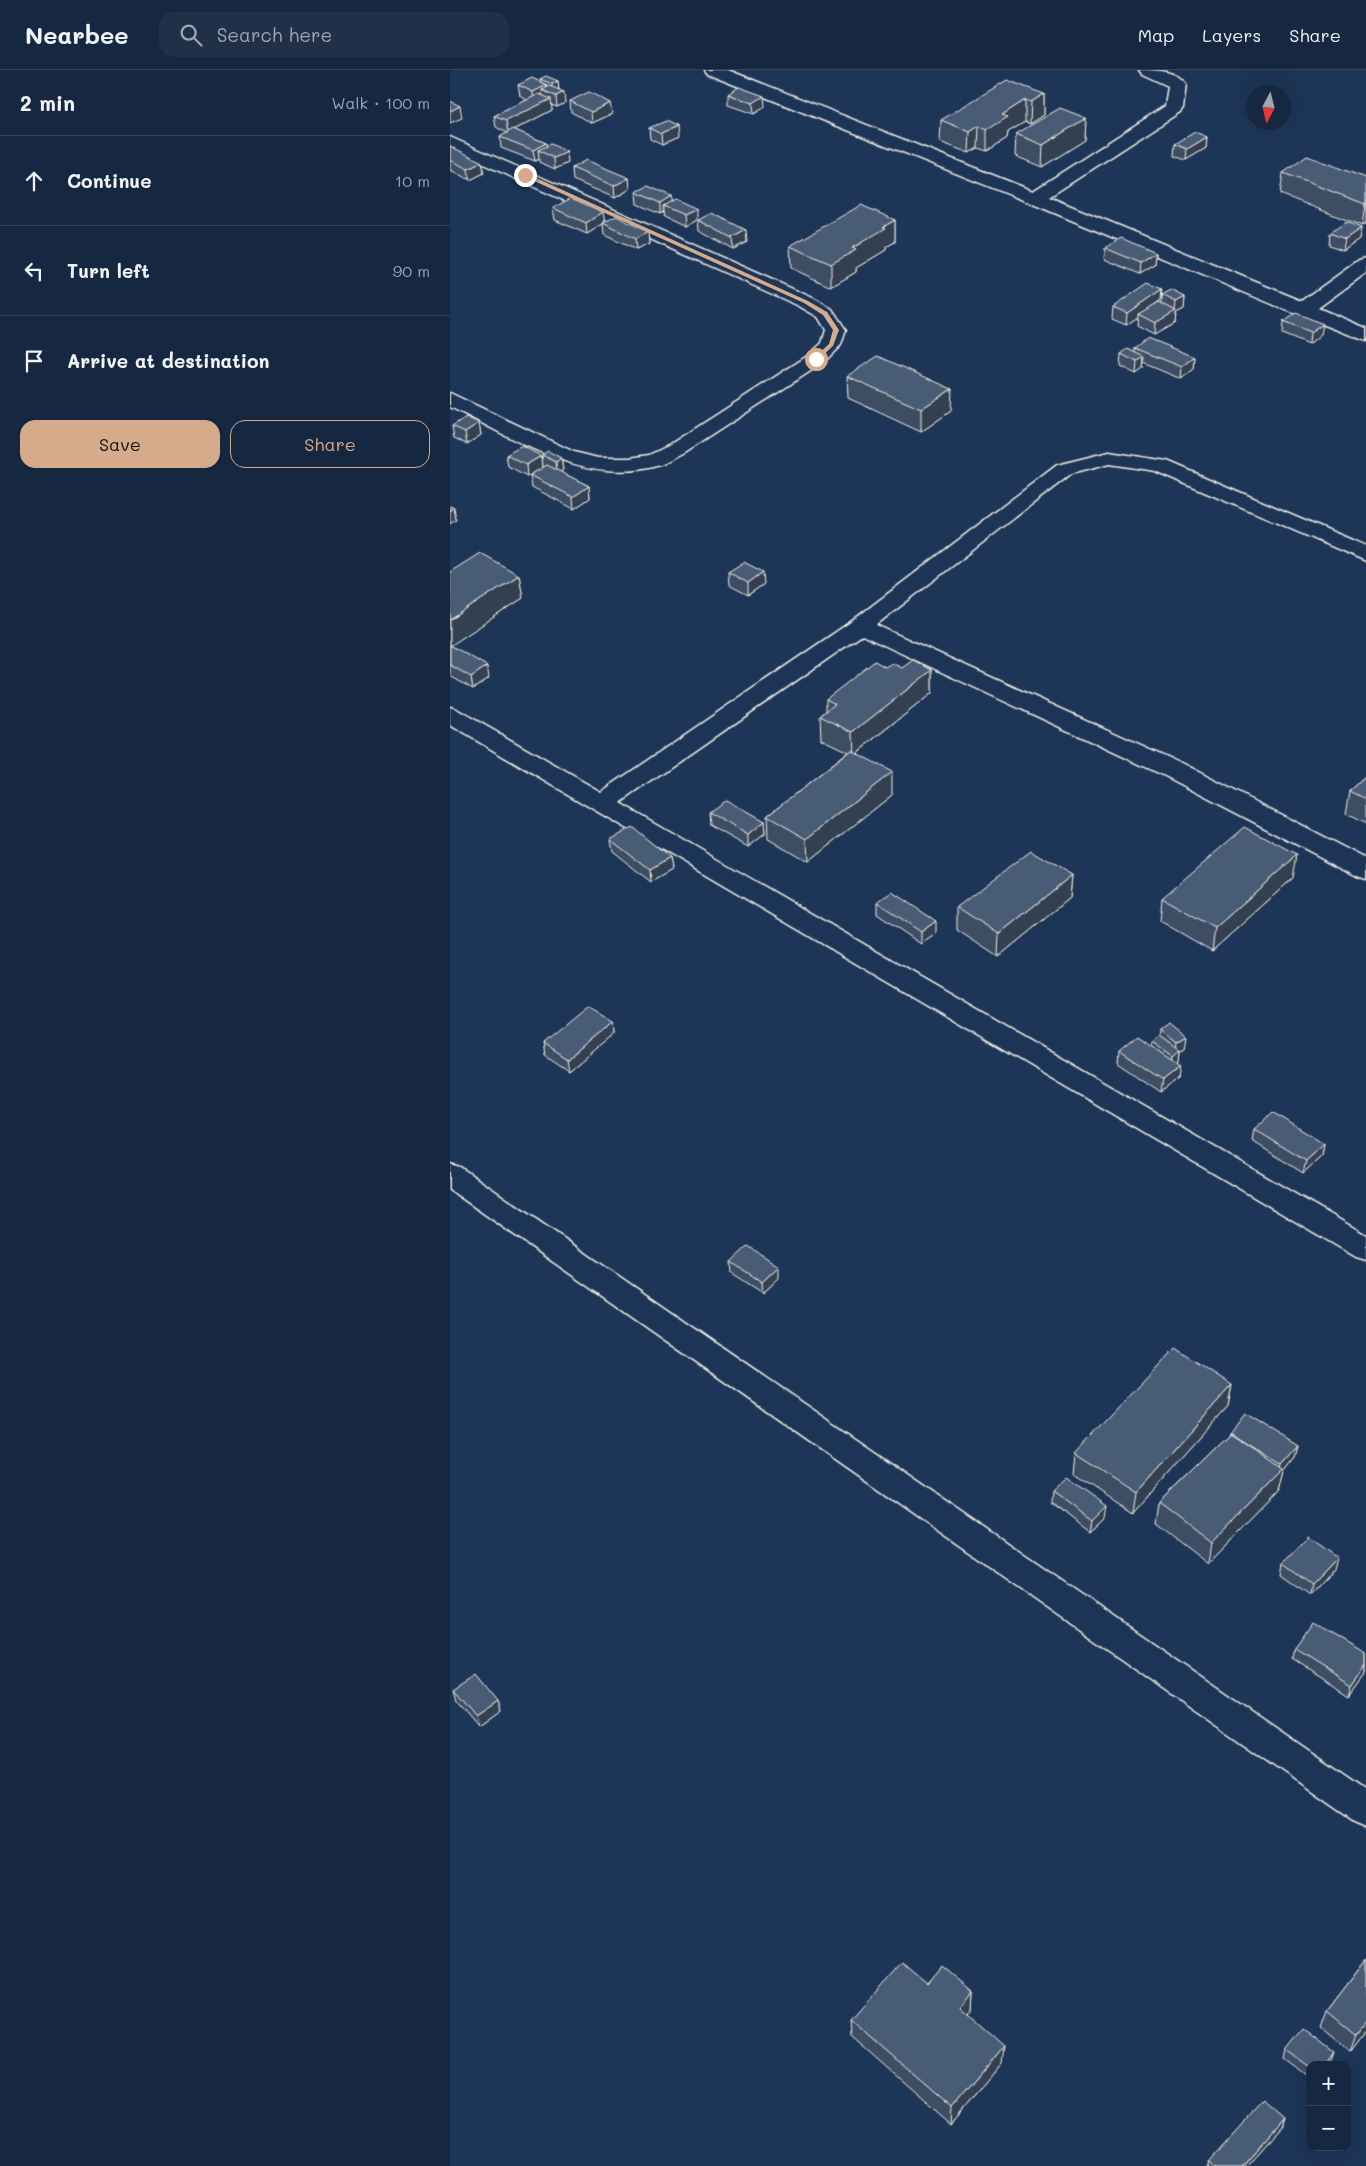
<!DOCTYPE html>
<html lang="en">
<head>
<meta charset="utf-8">
<style>
	body { margin:0; font-family:Mali,sans-serif; background:#1f3048; color:#f1f3f6 }
	.controls { position:absolute; right:15px; bottom:15px; display:grid; overflow:hidden; border-radius:10px; box-shadow:0 5px 20px #0002 }
	.controls button { width:45px; height:45px; display:grid; place-items:center; padding:0; border:0; border-bottom:1px solid #35445a; background:#162841; color:#f1f3f6; font:25px sans-serif }
	.compass { position:absolute; left:796px; top:15px; width:45px; height:45px; border-radius:50%; background:#162841; box-shadow:0 5px 20px #0002; rotate:187deg }
	.stop { position:absolute; width:15px; height:15px; margin:-11px; border:4px solid #d6ab8b; border-radius:50%; background:#fff }
	.stop.end { background:#d6ab8b; border-color:#fff; box-shadow:0 1px 5px #0008 }
	.list { margin:0; padding:0; list-style:none }
	h2 { display:flex; justify-content:space-between; align-items:center; height:65px; margin:0; padding:0 20px; font-size:21px }
	h2 small { font-size:16px; font-weight:400; color:#9ea6b1 }
	.list li { display:grid; grid-template-columns:32px 1fr auto; gap:15px; align-items:center; box-sizing:border-box; height:90px; padding:0 20px; border-top:1px solid #35445a }
	.list b { display:block; font-size:19px; white-space:nowrap }
	.list em { font-size:16px; font-style:normal; color:#9ea6b1 }
	.actions { display:flex; gap:10px; padding:15px 20px }
	.actions a { flex:1; padding:11px 0; border:1px solid #d6ab8b; border-radius:15px; text-align:center; font-size:18px; color:#d6ab8b }
	.actions .main { background:#d6ab8b; color:#111 }
	.icon { flex:none; width:28px; height:28px; fill:none; stroke:currentColor; stroke-width:2; stroke-linecap:round; stroke-linejoin:round }
	.map { position:relative; flex:none; width:916px; height:2096px; overflow:hidden }
	header { display:flex; align-items:center; gap:30px; box-sizing:border-box; height:70px; padding:0 25px; background:#162841; border-bottom:1px solid #35445a }
	header strong { font-size:24px }
	nav { display:flex; gap:28px; margin-inline-start:auto; font-size:18px }
	.search { width:350px; height:45px; background:#1f3048; display:flex; align-items:center; gap:12px; box-sizing:border-box; padding:0 18px; border-radius:15px; color:#9ea6b1; font-size:19px }
	main { display:flex }
	aside { flex:1; background:#162841 }
	.map>svg:first-child { display:block }
	.lines { fill:none; stroke-linecap:round; stroke-linejoin:round }
	.minor-casing { stroke:#f4f1e8; stroke-width:3 }
	.minor { fill:#1d3557; fill-rule:evenodd }
	.wall { fill:#3e4e64; stroke:#f4f1e8 }
	.shaded-wall { fill:#324051; stroke:#f4f1e8 }
	.building { fill:#485b74; stroke:#f4f1e8 }
	.route { fill:#d6ab8b }
</style>
</head>
<body>
<header>
<strong>Nearbee</strong>
<div class="search"><svg class="icon" aria-label="search" viewBox="0 0 24 24"><circle cx="10" cy="10" r="6"/><path d="M15 15l6 6"/></svg>Search here</div>
<nav><a>Map</a><a>Layers</a><a>Share</a></nav>
</header>
<main>
<aside>
<h2>2 min<small>Walk · 100 m</small></h2>
<ul class="list">
<li><svg class="icon" aria-label="ahead" viewBox="0 0 24 24"><path d="M12 20V5M6 11l6-6 6 6"/></svg><div><b>Continue</b></div><em>10 m</em></li>
<li><svg class="icon" aria-label="left" viewBox="0 0 24 24"><path d="M17 20v-9H6M10 6l-5 5 5 5"/></svg><div><b>Turn left</b></div><em>90 m</em></li>
<li><svg class="icon" aria-label="arrive" viewBox="0 0 24 24"><path d="M6 21V4h12l-3 4 3 4H6"/></svg><div><b>Arrive at destination</b></div></li>
</ul>
<div class="actions"><a class="main">Save</a><a>Share</a></div>
</aside>
<div class="map">
<svg width="916" height="2096" viewBox="0 0 916 2096">
	<rect width="100%" height="100%" fill="#1d3557"/>
	<filter id="ink" filterUnits="userSpaceOnUse"><feTurbulence type="fractalNoise" baseFrequency=".02" numOctaves="2"/><feDisplacementMap in="SourceGraphic" scale="10" xChannelSelector="R" yChannelSelector="G"/><feConvolveMatrix kernelMatrix="1 2 1 2 8 2 1 2 1" color-interpolation-filters="sRGB"/></filter>
	<g filter="url(#ink)">
		<g class="lines">
			<defs>
				<path id="minor" d="M254,0h24l305,121 132,-85 3,-20 -26,-12 -3,-4c16,0 37,0 47,14l-3,24 -3,4 -131,85 253,104 57,-41 7,-2v15l-48,35 48,20v13l-70,-27 -268,-112 -321,-128z
					M0,67l363,161 19,11 14,21 -5,15 -18,18 -139,90c-8,4 -16,9 -24,12 -74,23 -146,-27 -210,-58v-14l124,59 24,6h32l19,-3 21,-10 139,-90 13,-12 4,-13 -8,-13 -19,-11 -349,-157z
					M659,382l58,9 199,85v15l-211,-90 -46,-7 -38,10 -195,151 307,139 183,95v20l-9,-3 -192,-100 -303,-141 -242,168 746,432v25l-10,-3 -906,-532v-18l8,3 143,82 251,-171 205,-156z
					M0,1094l10,3 906,623v36l-12,-5 -904,-631z"/>
			</defs>
			<!-- minor casing -->
			<use href="#minor" class="minor-casing"/>
			<!-- minor -->
			<use href="#minor" class="minor"/>
		</g>
		<!-- wall -->
		<path class="wall" d="M90,9l18,2 1,9 6,13 -8,4 -6,-2 1,5 -38,20 32,13 1,3 21,17 -13,6 -16,-7v-3l-4,2 -34,-13 -1,-11 7,-4 -11,-6 -2,-11 33,-16 -7,-4 -2,-11 23,-3z
			M278,24l37,13 -11,7 -26,-9z
			M594,24v21l-14,9 -5,-2 -17,10 -1,6 -20,13 -9,-3 -9,5 -29,-11 1,-22z
			M120,31l42,13 -20,9 -21,-11z
			M636,48l-1,22 -43,27 -27,-11 1,-22z
			M199,58l29,10 -16,7 -12,-6z
			M757,67l-1,11 -20,12 -12,-4 1,-12z
			M0,76l34,27 -14,7 -20,-10z
			M122,98l57,10 1,11 -15,9 -42,-18z
			M833,103l83,5v45l-4,3 -82,-32z
			M186,122l35,4v5l26,19 -12,7 -21,-10 -1,-5 -3,2 -23,-10z
			M103,138l51,15 44,9 1,12 -13,6 -32,-15 -1,-11 -16,10 -32,-14z
			M248,150l49,22 -14,7 -34,-18z
			M445,150v22l-9,5v3l-30,18v4l-25,15 -40,-19 -1,-22z
			M911,158l-2,11 -16,11 -14,-5 1,-12z
			M655,178l51,5 -1,12 -15,9 -36,-15z
			M712,225l23,2 -1,12 -8,4 -1,10 -21,12 -17,-9 1,-9 -12,8 -14,-6 1,-12 48,-7 -6,5 7,-2z
			M833,252l38,13 -12,10 -27,-11z
			M685,278l60,9 -1,12 -13,10 -38,-16v6l-7,5 -16,-8 1,-12 14,-1z
			M397,306l104,35 -30,21 -73,-34z
			M29,353l2,12 -14,9 -13,-6 -2,-12z
			M56,385l35,1 1,12 -15,9 -19,-10z
			M92,385l19,3 2,12 -3,2 29,14 1,12 -16,11 -42,-22 -2,-12 13,-8z
			M0,502l69,3 4,23 -72,47 38,33 -16,11 -23,-13z
			M278,502l36,12 -16,11 -19,-10z
			M435,597l47,3v23l-75,60 35,42 -84,67 -40,-23 -1,-23 81,-64 -27,-13 -1,-23 6,-5v-12z
			M916,706v48l-20,-10 4,-23z
			M258,742l56,10 1,12 -17,13 -39,-22z
			M160,769l60,19 2,12 -21,12 -39,-31z
			M622,805l-2,23 -72,59 -41,-27v-23z
			M843,808l-81,73 -52,-30 2,-23z
			M427,832l59,32 -15,10 -44,-30z
			M163,951l1,12 -45,38 -24,-16 -2,-12z
			M710,959l24,19 -4,2 -1,12 -2,1 2,15 -18,14 -43,-29 1,-12 32,-5 1,-5 7,-5z
			M804,1059l70,15 -2,12 -19,17 -51,-32z
			M281,1192l48,16 -16,15 -31,-20z
			M782,1315l-4,21 -95,107 -59,-39 2,-21z
			M780,1362l68,14 -3,11 -11,14 -5,20 -71,73 -52,-40 3,-21 70,-68z
			M601,1421l54,27 -15,14 -40,-30z
			M833,1493l51,6 -24,26 -29,-21z
			M844,1579l72,5v18l-17,23 -57,-36z
			M3,1619l45,12 3,10 -22,16 -23,-27z
			M916,1890v71l-16,21 -29,-24 6,-17z
			M523,1921l-1,18 -4,5 34,49 -51,61 -99,-87 -1,-17z
			M837,1980l44,11 -21,4v13l-25,-19z
			M833,2049l-3,9 -34,38h-39l2,-6z"/>
		<!-- shaded-wall -->
		<path class="shaded-wall" d="M108,11l1,12 -6,2 -1,-11z
			M97,15l1,8 -6,-3 1,9 -9,4 -1,-11z
			M114,22l1,11 -8,4 -1,-11z
			M594,24v21l-14,9 1,-22z
			M314,26l1,11 -11,7 -1,-11z
			M101,29l1,11 -44,23 -2,-12z
			M575,30v22l-17,10 -1,6 -20,13v-21l15,-15z
			M160,33l2,11 -20,9 -1,-11z
			M10,36l2,12 -12,5v-12z
			M636,48l-1,22 -43,27 1,-22z
			M529,56l-1,22 -9,5 1,-21z
			M227,57l1,11 -16,7 -1,-11z
			M757,67l-1,11 -20,12 1,-11z
			M96,73l2,11 -10,-4 1,9 -4,2 -2,-11z
			M117,82l1,11 -13,6 -1,-11z
			M32,92l2,11 -14,7 -2,-11z
			M179,108l1,11 -15,9 -1,-12z
			M221,126l1,12 -9,-2v6l-3,2v-11z
			M916,133v20l-4,3 3,-22z
			M247,139v11l-12,7 -1,-12z
			M153,142l2,11h-2v1l-16,10 -1,-11z
			M445,150v22l-9,5v3l-30,18v4l-25,15v-23l52,-37z
			M911,158l-2,11 -16,11 2,-11z
			M296,160l1,12 -14,7 -1,-11z
			M198,162l1,12 -13,6 -1,-11z
			M706,183l-1,12 -15,9 1,-11z
			M712,219l-1,11 -21,15 -2,-1v3l-12,8 1,-12z
			M735,227l-1,12 -8,4 -1,10 -21,12 1,-12 20,-12 1,-9z
			M873,254l-2,11 -12,10 1,-12z
			M694,287l-1,12 -7,5 1,-12z
			M745,287l-1,12 -13,10 1,-12z
			M502,319l-1,22 -30,21v-23z
			M29,353l2,12 -14,9 -2,-12z
			M91,386l1,12 -15,9 -1,-12z
			M111,388l2,12 -6,4 -1,-12z
			M139,416l1,12 -16,11 -1,-12z
			M4,438l2,12 -6,4v-13z
			M313,502l1,12 -16,11v-12z
			M69,505l4,23 -73,48v-26z
			M37,596l2,12 -16,11 -2,-12z
			M482,600v23l-78,62 -1,-23z
			M442,702v23l-84,67 -1,-23z
			M314,752l1,12 -17,13v-12z
			M847,785l-4,23 -81,73 3,-23z
			M220,788l2,12 -21,12 -1,-12z
			M622,805l-2,23 -72,59 1,-23z
			M486,851v13l-15,10v-12z
			M163,951l1,12 -45,38 -2,-12z
			M736,966l-2,12 -4,2 -1,12 -7,6 1,-12 2,-2 1,-12z
			M731,996l-2,12 -18,14 2,-12z
			M874,1074l-2,12 -19,17 3,-12z
			M329,1196v12l-16,15 -1,-11z
			M782,1315l-4,21 -95,107 3,-21z
			M848,1376l-3,11 -11,14 -5,20 -71,73 3,-21 69,-70 2,-9z
			M657,1436l-2,12 -15,14 2,-11z
			M887,1488l-3,11 -24,26 2,-11z
			M916,1595v7l-17,23 3,-10z
			M48,1631l3,10 -22,16 -3,-11z
			M523,1921l-1,18 -13,15 1,-17z
			M916,1952v9l-16,21 6,-17z
			M554,1976l-2,17 -51,61 1,-16z
			M884,1982l-3,9 -3,4h-3z
			M833,2049l-3,9 -34,38h-4z"/>
		<!-- building -->
		<path class="building" d="M96,6l12,5 -6,3 -12,-5z
			M82,8l15,7 -14,7 -15,-7z
			M557,10l37,14 -13,8 -6,-2 -23,15 6,2 -21,13 -8,-4 -9,6 -29,-12z
			M100,16l14,6 -8,4 -14,-6z
			M289,17l25,9 -11,7 -25,-9z
			M139,22l21,11 -19,9 -21,-11z
			M89,24l12,5 -45,22 -12,-5z
			M0,31l10,5 -10,5z
			M610,38l26,10 -43,27 -27,-11z
			M216,51l11,6 -16,7 -12,-6z
			M63,59l33,14 -13,7 -33,-13z
			M745,62l12,5 -20,12 -12,-5z
			M101,74l16,8 -13,6 -16,-8z
			M0,76l32,16 -14,7 -18,-9z
			M857,86l59,22v25l-1,1 -82,-31z
			M136,90l43,18 -15,8 -42,-18z
			M198,116l23,10 -11,7 -24,-11z
			M121,128l32,14 -17,11 -33,-15z
			M225,129l22,10 -13,6 -21,-9z
			M411,135l34,15 -12,7 3,1 -34,20 4,2 -25,14 -41,-18z
			M262,143l34,17 -14,8 -34,-18z
			M166,146l32,16 -13,7 -32,-16z
			M896,152l15,6 -16,11 -15,-6z
			M671,168l35,15 -15,10 -36,-15z
			M698,213l14,6 -35,24 -14,-6z
			M721,220l14,7 -9,5 -14,-7z
			M709,232l17,9 -21,12 -17,-9z
			M846,243l27,11 -13,9 -27,-11z
			M698,268l47,19 -13,10 -47,-19z
			M678,279l16,8 -7,5 -16,-8z
			M428,286l74,33 -31,20 -74,-33z
			M16,347l13,6 -14,9 -13,-6z
			M72,376l19,10 -15,9 -20,-10z
			M98,381l13,7 -5,4 -14,-7z
			M97,395l42,21 -16,11 -43,-22z
			M0,436l4,2 -4,3z
			M30,483l39,22 -69,45v-48z
			M294,492l19,10 -15,11 -20,-11z
			M0,575l37,21 -16,11 -21,-12z
			M463,590l19,10 -79,62 -33,-16 15,-12 -9,-5 49,-38 10,6 7,-4 10,5z
			M401,680l41,22 -85,67 -40,-23z
			M916,706v23l-16,-8z
			M275,730l39,22 -16,13 -40,-23z
			M182,757l38,31 -20,12 -40,-31z
			M795,757l52,28 -82,73 -53,-30z
			M581,781l41,24 -73,59 -42,-27z
			M442,822l44,29 -15,11 -44,-30z
			M138,936l25,15 -46,38 -24,-16z
			M719,952l17,14 -10,6 -16,-13z
			M709,965l21,15 -7,6 -21,-15z
			M687,966l44,30 -18,14 -44,-29z
			M823,1042l51,32 -18,17 -52,-32z
			M298,1176l31,20 -17,16 -31,-20z
			M725,1278l57,37 -96,107 -60,-39z
			M795,1343l53,33 -16,18 -52,-32z
			M782,1362l52,37 -73,74 -52,-40z
			M616,1407l41,29 -15,15 -41,-30z
			M858,1467l29,21 -25,26 -29,-21z
			M863,1552l53,32v11l-14,20 -58,-36z
			M26,1604l22,27 -22,15 -23,-27z
			M916,1890v62l-10,13 -29,-24z
			M452,1892l25,21 15,-18 31,26 -13,16 44,39 -52,62 -101,-88z
			M854,1959l30,23 -9,13h-15v2l-23,-17z
			M812,2031l21,18 -41,47h-27l-6,-6z"/>
	</g>
	<!-- route -->
	<path class="route" d="M75,103l283,128 19,11 12,18 -6,16 -15,14h-4v-2l15,-14 4,-14 -10,-15 -19,-12 -281,-127z"/>
</svg>
<div class="controls">
<button>+</button>
<button>−</button>
</div>
<svg class="compass" viewBox="-18 -18 36 36"><path d="M0-13l5 13h-10z" fill="#e53935"/><path d="M0 13l5-13h-10z" fill="#9ea6b1"/></svg>
<div class="stop" style="left:366px;top:289px"></div>
<div class="stop end" style="left:75px;top:105px"></div>
</div>
</main>
</body>
</html>
